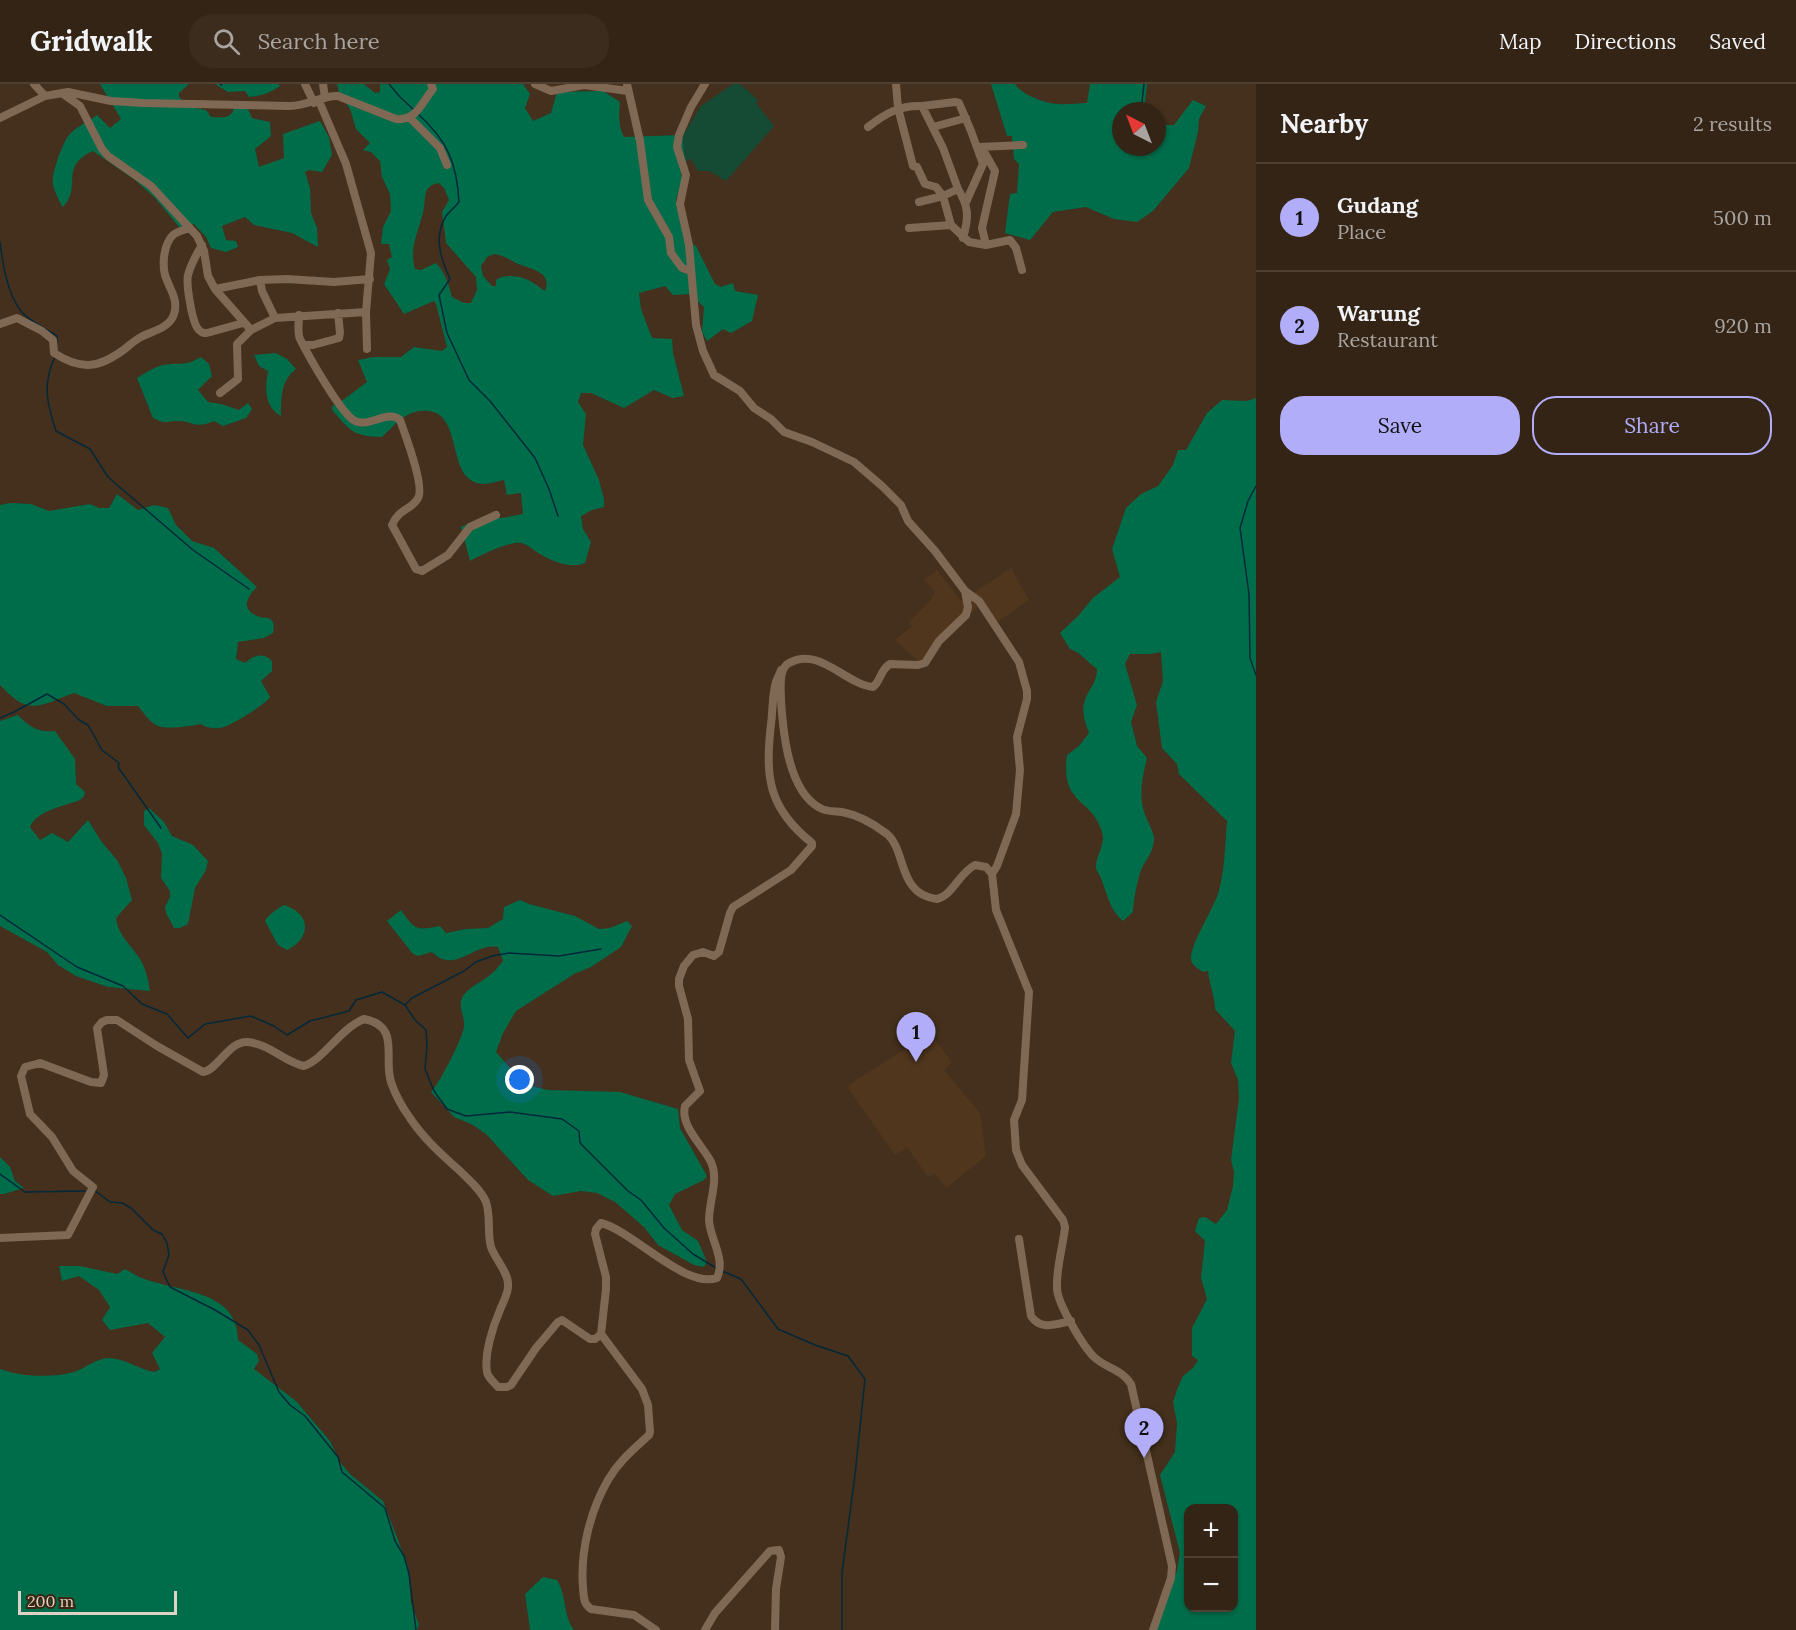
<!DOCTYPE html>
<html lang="en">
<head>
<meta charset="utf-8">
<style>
	body { margin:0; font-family:Lora,serif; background:#3b2c1e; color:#f1f3f6 }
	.controls { position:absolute; right:18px; bottom:18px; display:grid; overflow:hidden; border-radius:12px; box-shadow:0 2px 4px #0004 }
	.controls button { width:54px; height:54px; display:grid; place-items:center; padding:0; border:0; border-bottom:2px solid #4e4134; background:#332415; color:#f1f3f6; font:30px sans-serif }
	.compass { position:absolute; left:1112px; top:18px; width:54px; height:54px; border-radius:50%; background:#332415; box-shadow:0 2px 4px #0004; rotate:318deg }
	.scale { position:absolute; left:18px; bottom:15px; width:159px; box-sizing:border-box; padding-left:6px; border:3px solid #ded1c5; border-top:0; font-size:16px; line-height:21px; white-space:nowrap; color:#ded1c5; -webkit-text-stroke:4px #3a2612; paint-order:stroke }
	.you { position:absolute; left:520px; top:996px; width:21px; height:21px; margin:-15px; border:4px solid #fff; border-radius:50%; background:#1a73e8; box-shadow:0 0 0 9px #1a73e833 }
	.badge { display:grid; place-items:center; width:39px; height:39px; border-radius:50%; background:#b2adf9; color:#111; font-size:20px; font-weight:700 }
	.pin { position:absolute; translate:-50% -50px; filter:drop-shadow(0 2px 3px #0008) }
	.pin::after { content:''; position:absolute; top:32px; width:21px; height:18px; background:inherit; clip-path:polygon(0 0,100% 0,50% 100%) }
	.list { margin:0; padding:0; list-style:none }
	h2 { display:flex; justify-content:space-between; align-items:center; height:78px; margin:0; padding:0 24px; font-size:26px }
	h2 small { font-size:20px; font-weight:400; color:#a9a4a0 }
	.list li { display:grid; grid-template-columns:39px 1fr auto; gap:18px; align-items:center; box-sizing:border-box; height:108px; padding:0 24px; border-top:2px solid #4e4134 }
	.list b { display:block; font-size:22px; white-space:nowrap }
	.list p { margin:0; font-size:20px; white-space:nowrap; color:#a9a4a0 }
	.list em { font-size:20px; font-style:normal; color:#a9a4a0 }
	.actions { display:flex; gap:12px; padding:18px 24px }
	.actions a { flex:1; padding:14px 0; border:2px solid #b2adf9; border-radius:24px; text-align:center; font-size:21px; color:#b2adf9 }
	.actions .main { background:#b2adf9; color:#111 }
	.icon { flex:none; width:33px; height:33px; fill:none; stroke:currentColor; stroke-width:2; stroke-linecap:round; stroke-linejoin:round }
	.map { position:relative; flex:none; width:1256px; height:1546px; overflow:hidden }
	header { display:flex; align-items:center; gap:36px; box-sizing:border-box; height:84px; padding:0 30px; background:#332415; border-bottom:2px solid #4e4134 }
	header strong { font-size:28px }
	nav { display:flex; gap:33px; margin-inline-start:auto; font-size:21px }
	.search { width:420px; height:54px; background:#3b2c1e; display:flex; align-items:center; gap:15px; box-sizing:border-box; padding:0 21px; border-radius:24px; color:#a9a4a0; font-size:22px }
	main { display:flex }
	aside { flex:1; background:#332415 }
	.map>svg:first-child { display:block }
	.built { fill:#50361d }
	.green { fill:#154b35 }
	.forest { fill:#006d4a; fill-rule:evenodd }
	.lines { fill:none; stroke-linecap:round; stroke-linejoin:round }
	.stream { stroke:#03283a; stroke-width:1.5 }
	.minor { stroke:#806954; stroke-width:8 }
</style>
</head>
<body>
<header>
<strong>Gridwalk</strong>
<div class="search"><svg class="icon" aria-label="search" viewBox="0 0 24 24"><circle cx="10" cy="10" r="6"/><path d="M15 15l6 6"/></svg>Search here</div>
<nav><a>Map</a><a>Directions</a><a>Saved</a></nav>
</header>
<main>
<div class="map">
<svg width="1256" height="1546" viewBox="0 0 1256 1546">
	<rect width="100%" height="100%" fill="#44301c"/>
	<!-- built -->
	<path class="built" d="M1011,484l18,32 -33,23 -14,-20 -62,60 -25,-23 17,-14 -3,-4 21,-21 5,-9 -11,-12 13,-10 24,31z
		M930,949l22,29 -8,8 36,43 6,43 -40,32 -11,-15 -7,4 -21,-30 -12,8 -47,-67 2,-4z"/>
	<!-- green -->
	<path class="green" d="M733,0h7l18,16 -2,3 18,23 -48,55 -17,-10h-11l-7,-12 -6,3 -3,-27h1l18,-29z"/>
	<!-- forest -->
	<path class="forest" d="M100,0h89l-10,9v4l10,10 17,3 5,7c10,0 20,3 23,-9l14,1 4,9 18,4 1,14 -16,13 4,18 25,-9 -1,-24 37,-13 9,16 3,18 -10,17 -13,-2 -4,2 5,16 1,25 6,15 1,19 -26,-14 -38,-8 -9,-8 -23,9 4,14 10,1 2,6 -12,5 -15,-4 -5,-11 -12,-13 -14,4 -25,-30 -20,-18 -42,-29c-35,16 -10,35 -30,56 -3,-3 -9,-17 -10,-22 -2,-11 9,-41 16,-50 7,-8 20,-14 28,-20l13,13 11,-9z
		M215,0h63l2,2c-10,7 -19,10 -31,11l-4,-6 -17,1z
		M337,0h27l11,9 5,-1v-8h143l7,10 -5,14 8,13 18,-8 6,-21 46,-1 17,11c-1,12 -2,24 4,35l58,-2 3,27 -5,3 2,16 -6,18 8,41 12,6 19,38 6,3 12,-4 2,8 23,4 -6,26 -21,12 -8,-4 -16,12 -5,-9 2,-25 -14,-13 -17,1 -8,-9 -26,7 2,16 11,29 20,1 1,14 11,43 -11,2 -19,-8 -30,18 -33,-15h-10l-3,9 8,12 -3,31 16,35 5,19v8l-12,3 -11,6 2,13 8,13 -6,21c-14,6 -31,-1 -45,-9 -9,-5 -14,-13 -25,-11 -13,2 -34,12 -45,18l-9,-34 22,-10 19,1 21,-4 -2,-21 -14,2 -3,-15c-12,3 -25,8 -36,-2 -18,-17 -10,-65 -40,-67 -21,-2 -32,13 -46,26 -30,-1 -31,-6 -50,-27l1,-6 2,2 32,-24 -9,-22 15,-3h28l13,-10 28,4 5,-4 -11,-43 -2,-3 -30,13 -20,-30 6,-15 -3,-9 5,-3 -3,-13h-8l2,-17 8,-16 -1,-17 -8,-17 -2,-16 -9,-9 -8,-2 7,-7 -14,-14 -6,-20 -11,-16zM439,99l5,5 5,12 -7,12 4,31 30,34 1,13 -6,13h-7l-12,-6c-4,-14 -6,-23 -16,-34l-15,7 -6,-1c-6,-21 3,-36 8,-56 2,-7 1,-17 4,-23 3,-5 7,-6 12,-7zM494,170c9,1 14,5 22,9 13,6 37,8 29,28 -4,-2 -7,-6 -12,-8 -9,-7 -28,-10 -37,-3v6h-4l-9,-10 -2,-10 6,-9z
		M991,0h24c7,11 30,19 43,20 9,1 19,-1 29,-1l3,-19h57l-3,27h-23v36h36v-22h17l19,-25 13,6 -7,13 -1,13 -9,36 -36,43 -16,11 -23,-3 -28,-12 -33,5 -23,28 -25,-7 5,-39 7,-1 2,-29 -5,-5 -2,-23h-5z
		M276,269l11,6 9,10c-15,11 -15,29 -15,47 -17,-9 -16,-28 -13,-45l-9,-5 -5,-11z
		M201,273l8,7 3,12 -14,14 10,12 13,2 18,6 9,-7 4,6 -6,9 -23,8 -9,-5c-20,9 -21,-1 -38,0 -13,1 -10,3 -23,-3l-16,-40c8,-5 17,-11 26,-13 17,-3 21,2 38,-8z
		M1256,314v1232h-101l9,-30 13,-29 3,-18 -20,-78 15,-23 2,-29 -4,-21 5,-15 5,-11 10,-8 5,-8 -6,-4v-28l15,-29 -6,-21 4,-37 -10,-10 4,-13 6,-1 11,7 11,-14 6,-24 1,-14 -3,-12 8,-62 -1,-18 -7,-17 4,-32 -20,-22c0,-13 -6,-25 -7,-38l-5,1c-4,-3 -12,-7 -12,-13 -1,-14 22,-50 27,-65 7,-23 7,-49 9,-73l-48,-47 -2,-10 -15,-16 -6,-46 7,-21 -2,-29 -11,2h-20l-5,10 12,41 -6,17 6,24 10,12c-4,17 -8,33 -4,50 2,10 10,21 11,30 0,13 -7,20 -12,30 -4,7 -9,36 -9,44l-10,9c-13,-11 -15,-24 -21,-40 -1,-4 -5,-9 -6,-13 -1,-12 10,-23 6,-36 -10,-35 -42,-26 -35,-77l12,-9 10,-13c-4,-10 -8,-22 -4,-33 4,-12 11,-15 12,-31 -10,-7 -15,-16 -27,-20l-10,-16 18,-17 15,-18 27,-21 -8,-28 14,-41 15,-14 17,-8 15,-21 5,-15h8l21,-37 15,-13 25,1zM1188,1424h46v100h-46z
		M117,410l21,16 16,-5 14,3 8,17 16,16 22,7 43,39c-11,11 -17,23 3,30 3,1 7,0 10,2 5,3 4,9 3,14l-9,5 -26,4 -2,17 9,4c9,-8 18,-11 27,-2v10l-11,10 9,16c-5,8 -41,30 -50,31 -6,1 -14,0 -19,-4 -10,2 -34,6 -43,2 -9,-4 -14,-13 -20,-20h-31l-33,-13c-36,13 -44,24 -74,-8v-180l10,-2 21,1 18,7 41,-7 9,4h10z
		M18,631c11,12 21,18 37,16l20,28 1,25 9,8 -1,4 -4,4c-15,6 -43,10 -50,27l10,13 12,-7 16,9 20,-22 13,21 16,19 9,18 6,22 -16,18c2,17 15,27 24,41 6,10 8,20 10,32l-42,-4 -32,-11 -18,-11 -11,-13 -47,-26v-205z
		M149,724l15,14 8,14 21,9 15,16 -2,9 -11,18 -7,36 -8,4h-6l-8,-15 -1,-6 5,-10v-6l-9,-13 1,-24 -4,-11 -14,-18v-14z
		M520,816l9,4 46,12 24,13 11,-1 17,-7 5,5 -11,21 -30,20 -17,7 -58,37 -13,22 -7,19 13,15 9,16 30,7 72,2 58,17 2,19 27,48 -3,4 -29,14 -6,11 13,25 16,11 9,21 -3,5 -10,-2 -36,-20 -14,-18 -29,-25 -18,-9 -16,-2 -28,5 -25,-16 -41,-45 -14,-10 -19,-8 -23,-25c8,-8 33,-56 33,-66 1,-9 -6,-19 -2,-28 4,-10 20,-16 28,-23 5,-4 9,-9 13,-14l-5,-14c-24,-5 -43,28 -66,5l-14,4 -5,-2 -26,-33 14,-11c14,20 15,21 39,16l6,7 20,-4 22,-1 15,-9 1,-12z
		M284,821c27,8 28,33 3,45l-9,-5 -13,-24c3,-6 13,-13 19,-16z
		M0,1073l10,10 5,14 9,7 -20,6h-4z
		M59,1182h21l37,8 8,-5c6,3 11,7 17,9 34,14 96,11 96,62l19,14 2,7 -5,8 42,32 34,40 10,21 10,12 33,27 25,65 3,37 8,22 -2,5h-417v-261c22,8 52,9 74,3 12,-4 22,-14 35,-14 12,0 28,9 40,13l6,1 5,-3 -8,-16 13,-16 -17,-14 -38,7 -8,-10 8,-13 -11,-17 -20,-14 -17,5z
		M543,1493l14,3c10,16 6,36 17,50h-44l-5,-36z"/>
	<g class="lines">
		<!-- stream -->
		<path class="stream" d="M220,0l2,1
			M389,0l11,13 14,13
			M1141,27l3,-27
			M418,30c29,26 39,49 41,88 -4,5 -9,9 -13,14 -13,21 -5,43 4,63l-11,16 8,38 22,47 21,21 45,57 14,31 9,27
			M1127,66l2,-3
			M0,158c3,23 7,51 21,69 8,10 25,18 36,25v7
			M55,273c-13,27 -8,47 1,74l34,18 18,28 85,73 56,39
			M1256,402l-8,15 -8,27 9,66 1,64 6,17
			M0,634l14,-6 33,-18 17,10 15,16 9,5 14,25 17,13 -1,4 43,61
			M0,831l77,52 46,19 19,18 25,10 21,24 17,-14 46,-8 23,10 13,9 23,-14 39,-10 7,-11 26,-8 23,13 10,15 11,10 1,16 -2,23 9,22 13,18 19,7 44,-4 52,7 17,12 1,12 48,48 13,9 23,28 29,26 23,14
			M406,920l6,-6 52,-27 12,-9 16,-6 17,-3 50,3 42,-7
			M0,1090l25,18 61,-1
			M94,1106l16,12 12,1 9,5 22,22 9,4 5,9 2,12 -6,17 7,15 45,23 33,20 11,15 20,47 11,13 15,11 33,41 4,15 43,36 10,33 9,15 5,18 7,56
			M722,1187l19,8 37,50 37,16 33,11 17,23 -10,96 -13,98v57"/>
		<!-- minor -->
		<path class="minor" d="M34,0l11,12
			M305,0l9,19
			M323,0l2,14
			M535,0l16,7 33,-6 44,6
			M627,0l13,57 8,59 21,37 2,16 11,15 9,3
			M705,0l-14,23 -12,28 -2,12 9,28 -6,29 9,41 7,80 7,26 11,24 26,16 14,17 17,11 13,13 28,10 42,20 28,24 19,19 7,16 27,30 30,40 14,10 40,61 8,29v8l-10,38 3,33 -4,44 -19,52 -5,8
			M896,0l2,24 15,58 4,1 8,17 11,3 7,9 8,29 18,17 17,3 24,-5 6,8 6,22
			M63,10l17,12 22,43 6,7 43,30 46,50 7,15 4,25 7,13 45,-9 2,11 13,27
			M922,22l33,-4 4,1 12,28 12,33 -17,38
			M0,34l45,-22 23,-4 43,9 32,2 145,3c19,1 33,-11 50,-10l58,23c21,2 25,-16 37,-30l-2,-5
			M410,34l30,30 7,17
			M868,43c18,-14 32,-22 54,-21l21,42 15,41 -15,7 -24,6
			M933,43l33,-9
			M979,63l44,-2
			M982,64l13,23 -13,57 4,17
			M958,105c11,18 11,28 5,49
			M909,144l42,-3
			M202,161c-6,10 -11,19 -14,30 -2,9 4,49 11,55 3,3 4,3 8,3l36,-10
			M260,196l27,-1 47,3 36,-3
			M215,205l36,41 24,-12 91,-6 5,-59 -25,-89 -27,-63
			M366,228l1,37
			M299,231c0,8 -2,17 1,24 8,16 41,75 55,82 14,7 33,-12 45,-1 5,14 25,67 18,78 -6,12 -19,10 -26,27l24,44 6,2 26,-16 22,-28 26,-12
			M0,240l17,-6 25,13 11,9 1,13c28,18 46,15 72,-5 5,-4 9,-8 15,-11 11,-6 29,-9 33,-23 5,-14 -5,-26 -9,-39 -3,-12 -1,-31 8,-40 5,-4 11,-5 17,-7
			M305,261h8l26,-7 1,-5 -2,-20
			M220,309l18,-14 -1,-35 14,-14
			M965,507l3,16 -2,8 -27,26 -14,22 -7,2 -28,-1c-10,6 -9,17 -17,23 -28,-3 -54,-41 -84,-24 -11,6 -8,26 -8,37 2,32 7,91 39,108 6,4 15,3 22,4 16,3 32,12 45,22 20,17 10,60 50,65 16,-4 22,-26 38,-34l11,2 6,7 4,36 33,82 -7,108 -8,20 2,30 6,15 41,55 2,7c-2,20 -9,41 -8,61 0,15 26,58 37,69 11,11 28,12 37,27l41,182 -1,12 -18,52
			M0,1154l68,-3 25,-48 -20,-16 -21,-34 -22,-23 -9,-38 4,-9 15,-4 51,19 10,1 3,-8 -7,-47 5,-6 5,-2h10l40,26 46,26c14,-1 26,-32 45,-30 21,2 37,20 56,24 20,-7 37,-38 60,-47 37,7 19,38 27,63 4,12 11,25 19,36 13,20 32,37 50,53 9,9 21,19 26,31 5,14 1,31 5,45 4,12 17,25 17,37 1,9 -5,18 -8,26 -7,16 -16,44 -13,62 1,6 7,10 11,15h9l4,-2 25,-37 22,-26 4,-2 28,19h5l6,-5 5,-45v-12l-11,-43 1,-5 5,-6c32,8 84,66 116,55 9,-20 -7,-38 -8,-58 0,-20 11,-42 1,-60 -9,-16 -30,-35 -25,-54l15,-15 -11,-31 -1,-41 -9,-33v-7l5,-13 9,-11 10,-3 11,4 5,-4 11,-39 3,-6 58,-37 21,-24v-3c-44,-35 -47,-66 -41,-119 2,-14 1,-29 5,-42 1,-4 4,-8 5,-12
			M1019,1155l12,77c10,15 25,8 40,5
			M601,1250l41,55 6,16 2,27 -1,3c-15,14 -30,26 -41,45 -18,31 -28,72 -25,108 1,8 0,16 8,21l43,6 22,15
			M705,1546l10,-17 55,-62 9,-1 2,7 -5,32 -1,41"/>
	</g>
</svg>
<div class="controls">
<button>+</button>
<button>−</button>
</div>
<svg class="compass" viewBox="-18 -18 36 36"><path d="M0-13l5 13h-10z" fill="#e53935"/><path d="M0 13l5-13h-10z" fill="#a9a4a0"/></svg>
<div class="scale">200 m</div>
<div class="you"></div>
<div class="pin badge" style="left:916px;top:978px">1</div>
<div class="pin badge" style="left:1144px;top:1374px">2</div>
</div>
<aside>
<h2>Nearby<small>2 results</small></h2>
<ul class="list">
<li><span class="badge">1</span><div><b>Gudang</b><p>Place</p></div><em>500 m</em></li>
<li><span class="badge">2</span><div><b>Warung</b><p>Restaurant</p></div><em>920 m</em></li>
</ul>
<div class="actions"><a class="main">Save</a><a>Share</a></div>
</aside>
</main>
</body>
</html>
